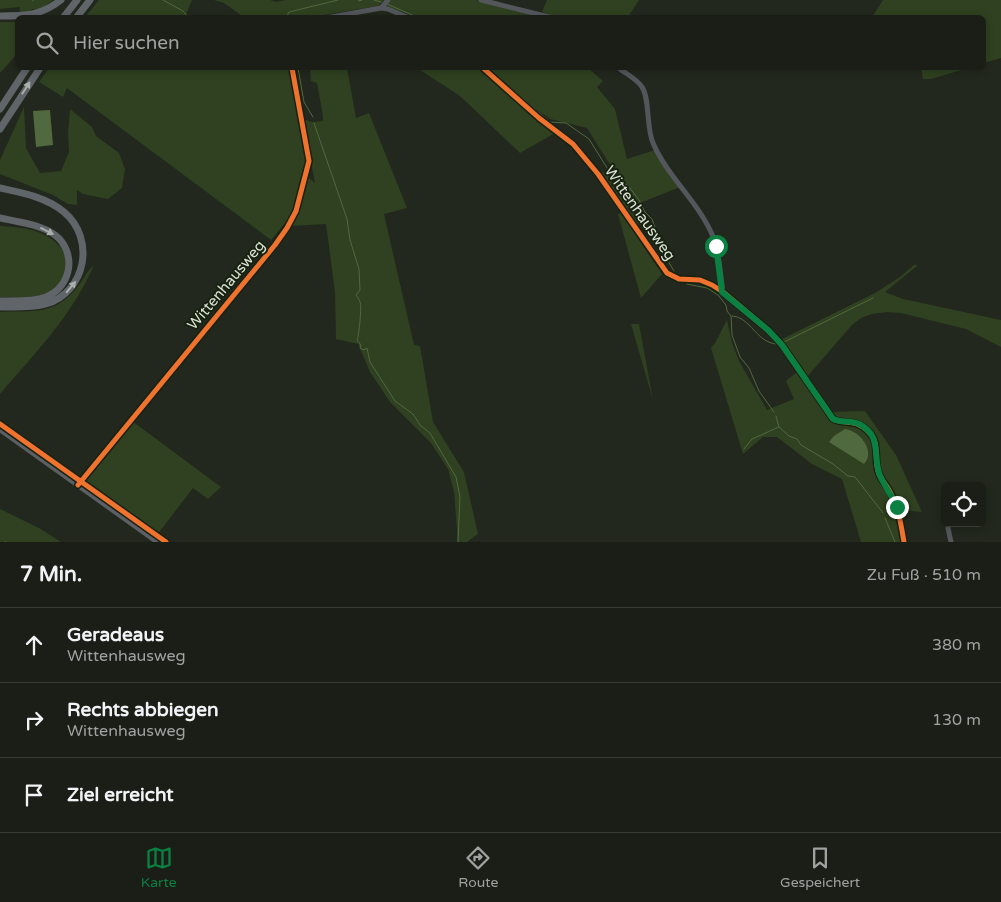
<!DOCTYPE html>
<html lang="de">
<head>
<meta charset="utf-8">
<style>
	body { margin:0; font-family:"Varela Round",sans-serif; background:#23271f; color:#f1f3f6 }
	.controls { position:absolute; right:15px; bottom:15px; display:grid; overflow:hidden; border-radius:8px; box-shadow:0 2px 8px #0003 }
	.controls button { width:45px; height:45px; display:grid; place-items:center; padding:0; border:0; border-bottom:1px solid #383c35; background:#1a1e16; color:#f1f3f6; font:25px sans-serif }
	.stop { position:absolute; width:15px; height:15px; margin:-11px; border:4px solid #0b8043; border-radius:50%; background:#fff }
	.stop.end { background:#0b8043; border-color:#fff; box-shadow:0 1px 5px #0008 }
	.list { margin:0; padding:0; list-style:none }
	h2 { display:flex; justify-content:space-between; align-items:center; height:65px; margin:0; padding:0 20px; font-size:21px }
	h2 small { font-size:16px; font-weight:400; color:#9fa2a1 }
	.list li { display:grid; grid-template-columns:32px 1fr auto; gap:15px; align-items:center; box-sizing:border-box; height:75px; padding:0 20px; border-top:1px solid #383c35 }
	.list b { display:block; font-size:19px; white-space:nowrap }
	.list p { margin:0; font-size:16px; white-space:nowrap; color:#9fa2a1 }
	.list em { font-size:16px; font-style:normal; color:#9fa2a1 }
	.icon { flex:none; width:28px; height:28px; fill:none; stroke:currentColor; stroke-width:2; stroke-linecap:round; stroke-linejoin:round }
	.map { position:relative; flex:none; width:1001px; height:542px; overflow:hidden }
	.search { position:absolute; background:#1a1e16; box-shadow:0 2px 8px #0003; left:15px; right:15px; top:15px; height:55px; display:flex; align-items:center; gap:12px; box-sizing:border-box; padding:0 18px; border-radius:8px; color:#9fa2a1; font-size:19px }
	.sheet { height:290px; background:#1a1e16 }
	nav { display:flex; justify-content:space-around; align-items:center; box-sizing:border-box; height:70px; border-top:1px solid #383c35; background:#1a1e16; font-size:14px; color:#9fa2a1 }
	nav a { display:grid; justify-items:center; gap:2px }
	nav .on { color:#0b8043 }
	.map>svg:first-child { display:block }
	.green { fill:#2f4120 }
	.water { fill:#51693f }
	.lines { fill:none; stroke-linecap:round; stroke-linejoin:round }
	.stream { stroke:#51693f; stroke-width:1 }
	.minor { stroke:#53575b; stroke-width:5 }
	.major { stroke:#5b5f63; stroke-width:6 }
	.highway { stroke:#60656a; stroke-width:7 }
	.cycleway-casing { stroke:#182210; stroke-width:8 }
	.cycleway { stroke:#ef722f; stroke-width:5 }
	.oneway { fill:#a9afaa }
	.route { stroke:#0b8043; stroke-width:6 }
	.labels { text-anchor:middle; stroke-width:4; stroke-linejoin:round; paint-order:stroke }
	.street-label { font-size:15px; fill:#d9e1d4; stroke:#182210 }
</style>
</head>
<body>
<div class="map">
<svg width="1001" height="542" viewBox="0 0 1001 542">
	<rect width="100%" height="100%" fill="#22281d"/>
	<!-- green -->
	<path class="green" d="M0,0h53c-7,5 -12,11 -21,9l-5,5 -8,2 1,-9 -20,2z
		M99,0h93l-7,17h-100z
		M214,0h56l6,2 9,-2h99l-6,6 -67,11 -66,1 -21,-15z
		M391,0h85l75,17h-136l-29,-11z
		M547,0h92l-11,17h-73l-13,-5z
		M883,0h118v58l-17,5v-45l-112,-1z
		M0,22h18l-1,32 -17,19z
		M49,68h150l11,2 1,-2h79l19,101 -19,48 -19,23 -204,-152 -4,9 -24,-15z
		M310,68h37l9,50 13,-5 38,95 -23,6 30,131 6,1 13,76 31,50 14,62 -11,8h-10v-13l-3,-37 -6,-23 -17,-26 -41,-41 -20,-30 -12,-28 -22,-5 -1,-47 -9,-68 -35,2 18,-48 6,5 -12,-64 9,3 11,-1v-5l-6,-33 -6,-2z
		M417,68h63l75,65 -35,20 -60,-57z
		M484,68h104l15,13 -6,6 18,22 12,50 28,-9 25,37 -40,16 3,22 -6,-1 -12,-14 -23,-37 10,-5 -25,-40 -37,-9 -39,-28z
		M921,68h47l-37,11h-8z
		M24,107l2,41 14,25 21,-2 8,-19 -1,-19 2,-24 22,18 4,9 23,17 6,16 -3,19 -14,11 -25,-5 -6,-4v15l-9,-1 -15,-9 -53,-21v-14z
		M621,213l41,61 -21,24 -23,-84z
		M0,226c11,1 24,1 35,5 18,6 38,21 30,42 -4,10 -12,19 -22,22 -13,3 -30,2 -43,2z
		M915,264l2,2 -32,26 18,7 98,21v27l-35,-18 -65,-16 -14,-1 -15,2 -11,4 -9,7 -46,53 -26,-38 95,-47 25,-16z
		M94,265c-22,51 -59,88 -94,129v-82c33,-2 52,4 75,-22 8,-9 10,-17 19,-25z
		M727,320l5,23 7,18 28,49 27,-11 -8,-18 11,-9 31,45 3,-5 34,-1 31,44 26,57 -21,-2 -4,2 5,30h-41l-19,-63 -30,-15 -35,-27h-14l-20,17 -32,-106 4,-5z
		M631,324h8l14,76z
		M132,421l89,66 -13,12 -15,-11 -36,47 -73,-55z
		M0,509l39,19 22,14h-61z"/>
	<!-- water -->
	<path class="water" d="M50,110l3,35 -17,2 -3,-36z
		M845,429c15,2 31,22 19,35l-35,-22 5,-6z"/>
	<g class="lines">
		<!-- stream -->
		<path class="stream" d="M163,0l20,11 6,7
			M358,0l1,1 3,-1
			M374,0l7,2
			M33,1v-1
			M387,4l32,14
			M286,18l3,-6 49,-12
			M298,68l6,34 9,15
			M487,68l63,54 16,1 23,16 20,32 20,16 10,13 6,12 7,7 12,35 10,17
			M314,123l33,96 3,21 9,29 1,21 -4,5c2,2 3,5 4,7 2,4 -1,34 -3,38l4,5 -1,3 4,2 3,-2 3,14 25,39 18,13 7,11 10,8 26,44 4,20 -2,45
			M687,284l20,4 11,7 8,10 1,6 4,5 1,19 8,22 9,11 10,23 15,21
			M732,316c19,1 24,27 45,28
			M784,342l89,-44
			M776,416l3,11 10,9 8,3 4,6 32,19 15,12 7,1 28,36
			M744,449l8,-10 27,-12
			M885,518l10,24
			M5,542h1"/>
		<!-- minor -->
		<path class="minor" d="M481,0l72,18
			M381,8l7,-8
			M326,18l55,-10 7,1 21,9
			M483,68l56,50 34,26 25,30 69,99 12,6 21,1 12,5 11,7 45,38 14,15 51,74c12,6 22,-1 35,12 13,12 5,28 11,43 3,7 9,13 12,20 8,15 10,31 13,48
			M619,68c7,6 18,11 23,19 8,12 4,40 11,56 15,35 47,60 61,96 6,17 6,36 9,53
			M78,485l197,-240 12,-17 9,-17 13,-50 -17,-93
			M948,528l3,14"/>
		<!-- major -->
		<path class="major" d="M0,429l158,113"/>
		<!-- highway -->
		<path class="highway" d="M0,16c26,0 40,0 61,-16
			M63,18l14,-18
			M76,18l14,-18
			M0,109l27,-41
			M0,129l40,-61
			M0,188c23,5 46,9 64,24 32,27 22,80 -18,92 -14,4 -31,3 -46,3
			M0,218c18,4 40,6 55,17 22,17 17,52 -9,62 -14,5 -31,4 -46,4"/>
		<defs>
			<path id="cycleway" d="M483,68l56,50 34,26 25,30 69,99 12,6 21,1 12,5 11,7 45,38 14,15 51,74c12,6 22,-1 35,12 13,12 5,28 11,43 3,7 9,13 12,20 8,15 10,31 13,48
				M0,424l166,118
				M78,485l197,-240 12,-17 9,-17 13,-50 -17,-93"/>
		</defs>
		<!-- cycleway casing -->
		<use href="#cycleway" class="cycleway-casing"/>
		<!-- cycleway -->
		<use href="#cycleway" class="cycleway"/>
	</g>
	<!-- one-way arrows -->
	<defs><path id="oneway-solid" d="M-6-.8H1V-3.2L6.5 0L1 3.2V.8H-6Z" transform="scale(1.25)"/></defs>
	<g class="oneway">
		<use href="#oneway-solid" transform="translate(26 88) rotate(-57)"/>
		<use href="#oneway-solid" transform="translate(47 231) rotate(27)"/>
		<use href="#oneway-solid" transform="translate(71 287) rotate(-50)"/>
	</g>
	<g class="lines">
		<!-- route -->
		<path class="route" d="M716,246l6,46 46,38 14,15 51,74c8,4 17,1 26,5 23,12 14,30 20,49 2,7 14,25 18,34"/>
	</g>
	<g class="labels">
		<!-- street labels -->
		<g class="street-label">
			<text transform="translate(640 213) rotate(55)" y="5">Wittenhausweg</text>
			<text transform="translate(226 285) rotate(-50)" y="5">Wittenhausweg</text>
		</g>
	</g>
</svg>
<div class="controls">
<button><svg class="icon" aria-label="locate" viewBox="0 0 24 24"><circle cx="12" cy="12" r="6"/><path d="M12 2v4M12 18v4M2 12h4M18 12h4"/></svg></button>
</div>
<div class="stop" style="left:716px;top:246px"></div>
<div class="stop end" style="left:897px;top:507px"></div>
<div class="search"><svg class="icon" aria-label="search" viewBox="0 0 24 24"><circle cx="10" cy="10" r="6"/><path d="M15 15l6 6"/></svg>Hier suchen</div>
</div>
<section class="sheet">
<h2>7 Min.<small>Zu Fuß · 510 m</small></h2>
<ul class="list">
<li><svg class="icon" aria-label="ahead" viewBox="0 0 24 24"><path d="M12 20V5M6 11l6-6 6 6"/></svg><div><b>Geradeaus</b><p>Wittenhausweg</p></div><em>380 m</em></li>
<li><svg class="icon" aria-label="right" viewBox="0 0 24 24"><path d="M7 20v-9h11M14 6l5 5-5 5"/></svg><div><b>Rechts abbiegen</b><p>Wittenhausweg</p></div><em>130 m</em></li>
<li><svg class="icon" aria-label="arrive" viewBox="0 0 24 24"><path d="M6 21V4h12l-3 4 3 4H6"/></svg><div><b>Ziel erreicht</b></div></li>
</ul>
</section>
<nav>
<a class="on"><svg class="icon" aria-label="map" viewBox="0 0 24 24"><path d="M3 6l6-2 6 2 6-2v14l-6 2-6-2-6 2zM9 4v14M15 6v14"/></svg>Karte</a>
<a><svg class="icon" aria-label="directions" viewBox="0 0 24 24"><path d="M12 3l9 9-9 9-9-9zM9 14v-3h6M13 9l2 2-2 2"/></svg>Route</a>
<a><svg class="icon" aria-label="saved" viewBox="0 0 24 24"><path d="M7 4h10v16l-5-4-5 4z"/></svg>Gespeichert</a>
</nav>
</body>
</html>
